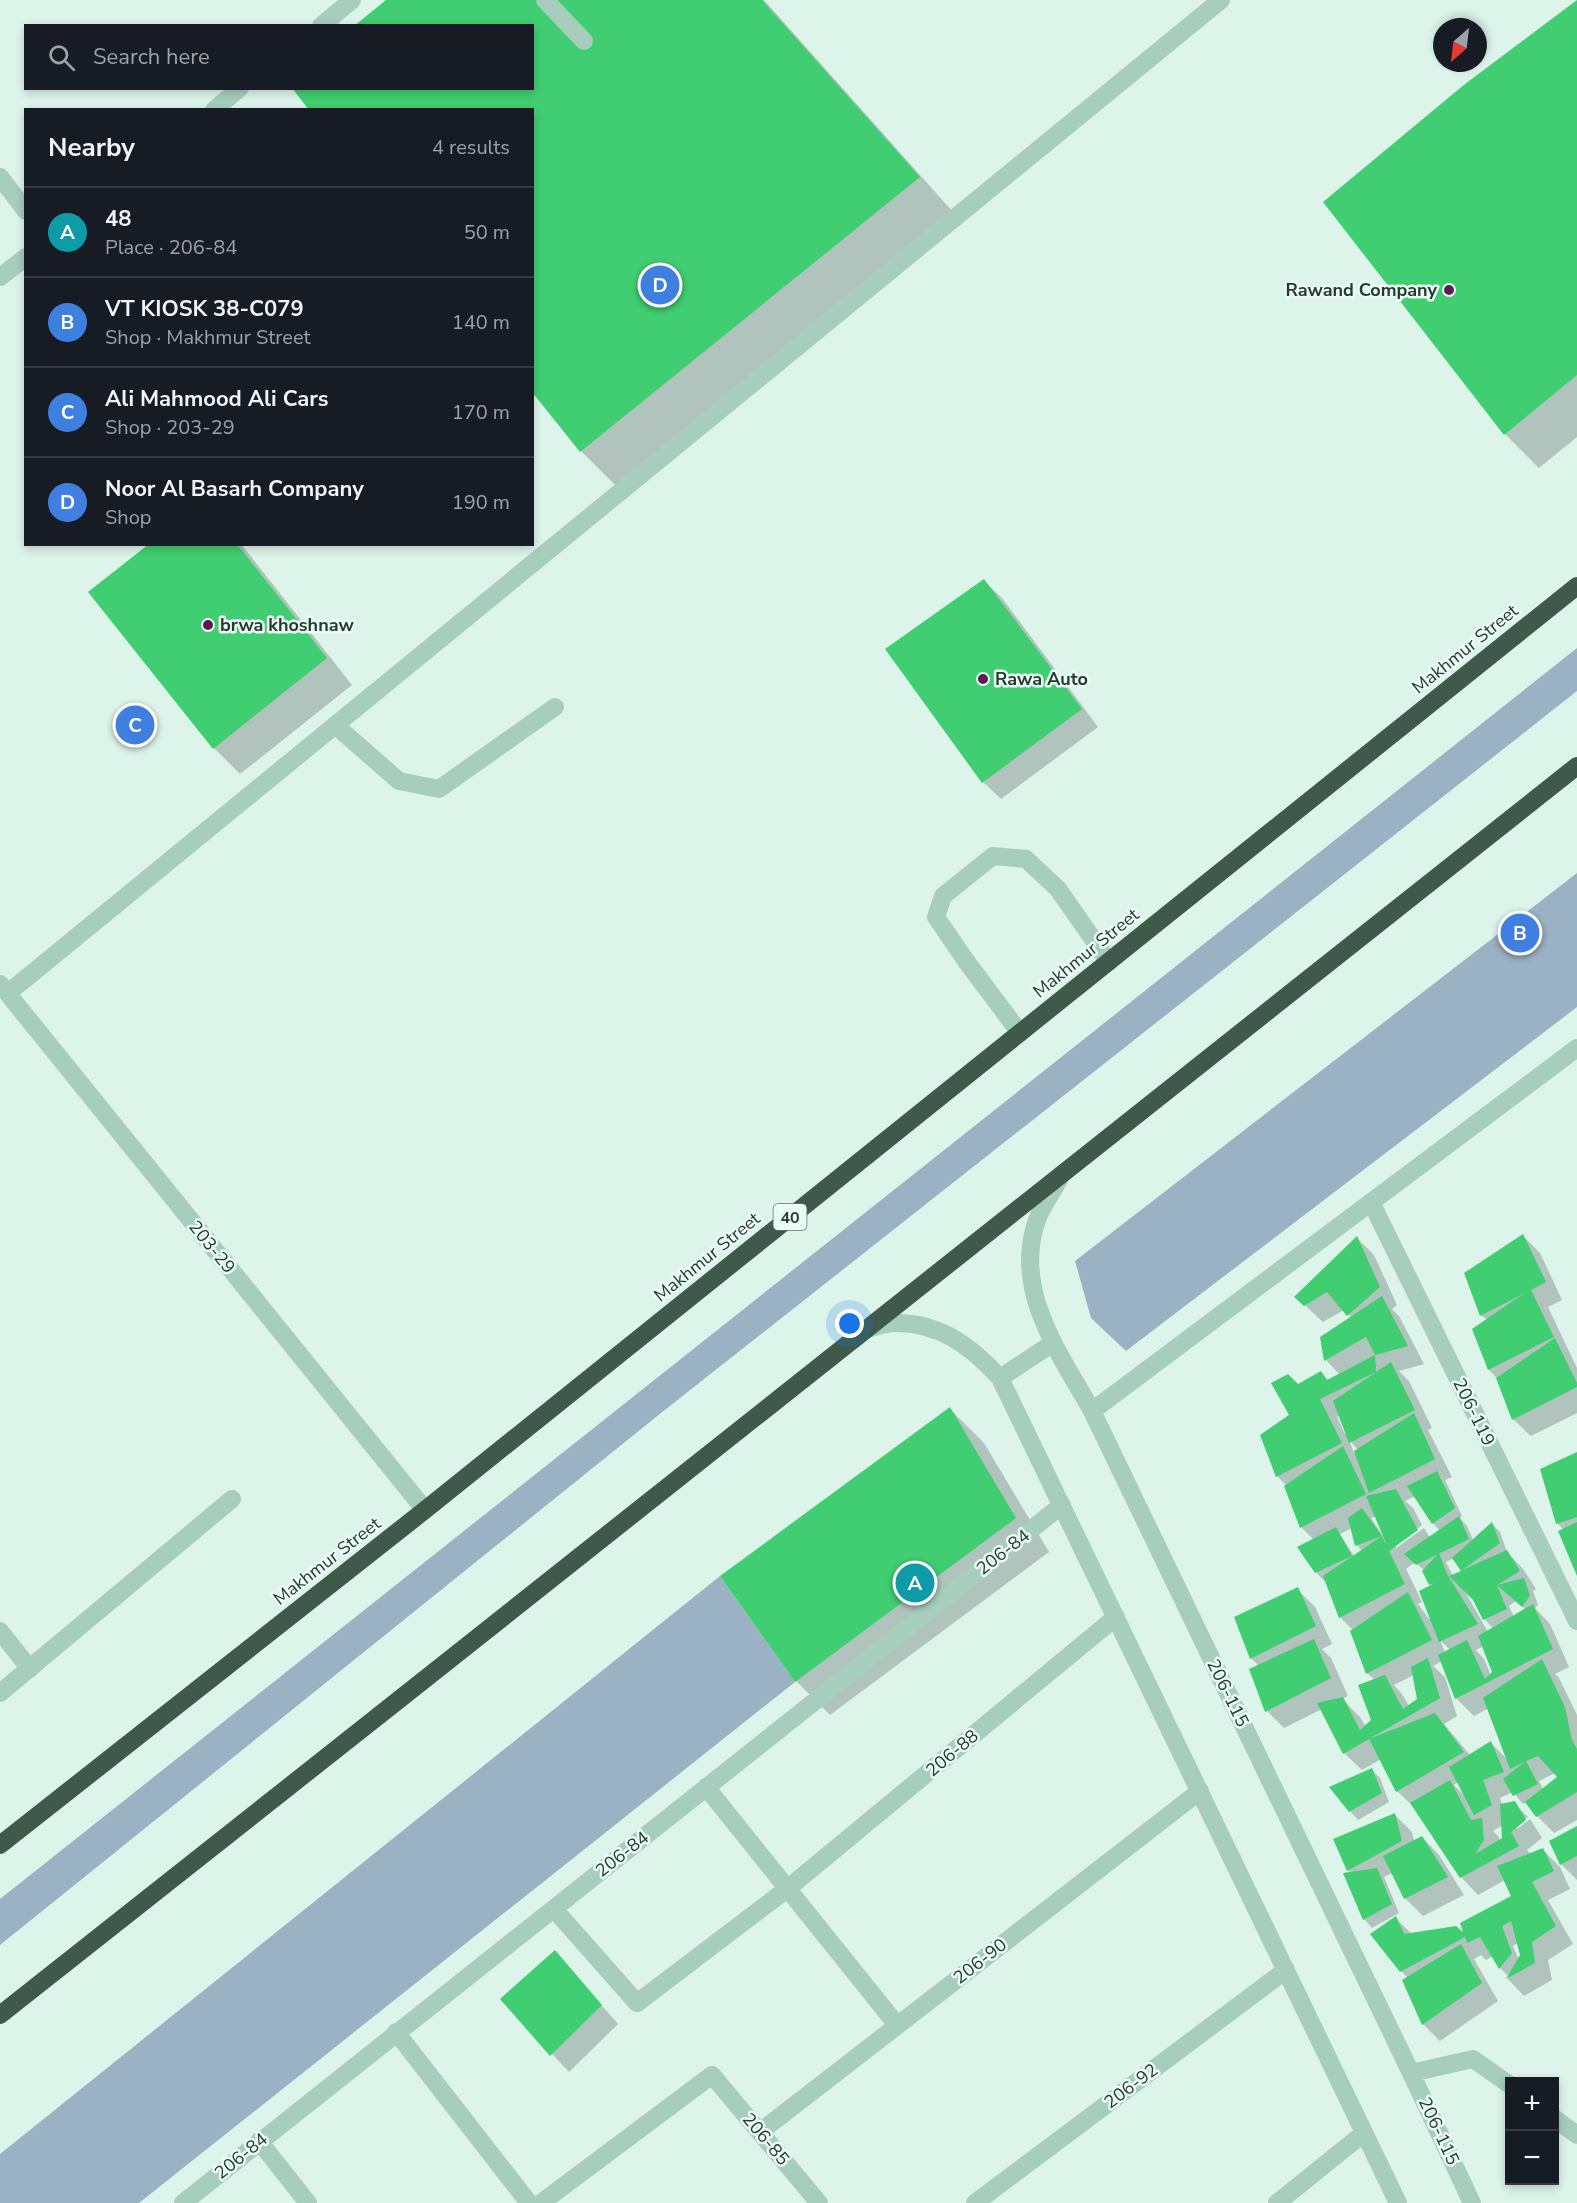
<!DOCTYPE html>
<html lang="en">
<head>
<meta charset="utf-8">
<style>
	body { margin:0; font-family:"Nunito Sans",sans-serif; background:#20242c; color:#f1f3f6 }
	.controls { position:absolute; right:18px; bottom:18px; display:grid; overflow:hidden; border-radius:0px; box-shadow:0 3px 9px #0003 }
	.controls button { width:54px; height:54px; display:grid; place-items:center; padding:0; border:0; border-bottom:2px solid #363941; background:#171b24; color:#f1f3f6; font:30px sans-serif }
	.compass { position:absolute; left:1433px; top:18px; width:54px; height:54px; border-radius:50%; background:#171b24; box-shadow:0 3px 9px #0003; rotate:208deg }
	.you { position:absolute; left:850px; top:1324px; width:21px; height:21px; margin:-15px; border:4px solid #fff; border-radius:50%; background:#1a73e8; box-shadow:0 0 0 9px #1a73e833 }
	.badge { display:grid; place-items:center; width:39px; height:39px; border-radius:50%; background:#ae92ac; color:#fff; font-size:20px; font-weight:700 }
	.pin { position:absolute; translate:-50% -50%; border:3px solid #fff; box-shadow:0 2px 6px #0006 }
	.list { margin:0; padding:0; list-style:none }
	h2 { display:flex; justify-content:space-between; align-items:center; height:78px; margin:0; padding:0 24px; font-size:26px }
	h2 small { font-size:20px; font-weight:400; color:#9ea1a6 }
	.list li { display:grid; grid-template-columns:39px 1fr auto; gap:18px; align-items:center; box-sizing:border-box; height:90px; padding:0 24px; border-top:2px solid #363941 }
	.list b { display:block; font-size:22px; white-space:nowrap }
	.list p { margin:0; font-size:20px; white-space:nowrap; color:#9ea1a6 }
	.list em { font-size:20px; font-style:normal; color:#9ea1a6 }
	.icon { flex:none; width:33px; height:33px; fill:none; stroke:currentColor; stroke-width:2; stroke-linecap:round; stroke-linejoin:round }
	.map { position:relative; flex:none; width:1577px; height:2203px; overflow:hidden }
	.search { position:absolute; background:#171b24; box-shadow:0 3px 9px #0003; left:24px; top:24px; width:510px; height:66px; display:flex; align-items:center; gap:15px; box-sizing:border-box; padding:0 21px; border-radius:0px; color:#9ea1a6; font-size:22px }
	.panel { position:absolute; background:#171b24; box-shadow:0 3px 9px #0003; left:24px; top:108px; width:510px; height:438px; border-radius:0px }
	.map>svg:first-child { display:block }
	.green { fill:#9bb2c4 }
	.shadow { fill:#0003; fill-rule:evenodd }
	.building { fill:#41cd71 }
	.lines { fill:none; stroke-linecap:round; stroke-linejoin:round }
	.minor { stroke:#a7cdbc; stroke-width:18 }
	.highway { stroke:#3f5a4a; stroke-width:18 }
	.poi-dot { fill:#5d1b52; stroke:#e9fbf5; stroke-width:2 }
	.labels { text-anchor:middle; stroke-width:5; stroke-linejoin:round; paint-order:stroke }
	.shield { fill:#e9fbf5; stroke:#62736a; stroke-width:1.5 }
	.shield-label { font-size:16px; font-weight:bold; fill:#28392f }
	.poi-label { font-size:18px; font-weight:bold; fill:#28392f; stroke:#e9fbf5; text-anchor:start }
	.street-label { font-size:18px; fill:#28392f; stroke:#e9fbf5 }
</style>
</head>
<body>
<div class="map">
<svg width="1577" height="2203" viewBox="0 0 1577 2203">
	<rect width="100%" height="100%" fill="#ddf4eb"/>
	<!-- green -->
	<path class="green" d="M1577,648v43l-916,722 -661,532v-46z
		M1577,873v134l-451,344 -35,-33 -16,-57z
		M720,1576l75,106 -656,521h-139v-49z"/>
	<!-- shadow -->
	<path class="shadow" d="M388,0h376l189,212 -338,273 -34,-34 -49,-363v-62z
		M1577,1v436l-38,31 -34,-34 -179,-232z
		M151,544h90l111,141 -112,89 -26,-26z
		M984,581l18,17 96,129 -97,72 -18,-17z
		M1523,1236l17,17 22,47 -14,7 29,61v45l-46,23 -18,-17 -15,-40 -9,-9 -15,-41 13,-9 -6,-5z
		M1357,1238l17,17 23,50 -5,4 7,7 25,48 -25,7 10,10 23,47 -4,2 24,47 -7,3 17,36 -2,2 7,8 6,14 19,-16 8,8 7,20 17,18 12,19 -3,2 5,14 -3,3 15,16 19,43 -14,7 4,4 18,37v105l-23,13 -17,-17 -10,-14 -4,2 -10,-12 -13,6 2,7 12,-2 14,14 -11,8v4l13,-10 12,19 -15,12 3,4 12,-5 18,18 10,22 -22,11 25,44 -25,16 4,20 -28,16 -16,-17 1,-2 -9,-9 -7,-12 -7,4 -5,-5 -7,4 24,42 -58,40 -17,-17 -15,-46 -7,-7 -6,-53 17,16 44,-7 11,10 46,-40 -8,-17 -27,15 -17,-18 -46,-69 -18,-17 -16,-32 -19,11 -18,-17 -22,-44 -38,19 -17,-17 -8,-45 -8,-8 46,-69 18,18 17,37 -10,5 9,9 17,38 -6,3 18,18 6,10 7,-6 2,-41 -8,-7 -13,-42 -14,-14 -14,-37 -2,1 -8,-9 -2,-32 -13,-13 -14,-41 -10,-10 21,-91 23,-12 8,8 11,-6 -14,-15 -5,-23 31,-19 -8,-8 -21,12 -27,-25zM1340,1415l7,18 -2,1 -8,-17zM1349,1440l9,10 -4,3zM1415,1496l18,27 7,8 -10,7 -6,-10 -28,20v-4l26,-19 -9,-17 -8,-7zM1376,1516l8,19 -1,1 -12,-18zM1352,1528l5,17 5,6 -8,5 -14,-22zM1454,1558l10,13 -11,5 -7,-14zM1415,1562l9,8 8,16 -1,32 -2,1 -11,-15 4,-2 -16,-33zM1463,1588l12,12 9,19 10,10 -6,3zM1516,1601l10,9 -12,7 -5,-11zM1440,1640l10,10 -5,2zM1484,1646l10,26 -3,3 -7,-16 -8,-9zM1442,1661l14,37 18,18 15,-8 20,53 -19,-19 -20,13 -26,-31 13,-8 -12,-39 -12,-11zM1414,1675l5,24 -10,7 -7,-12 -8,-9zM1555,1773l4,4 -16,12 -4,-8zM1458,1782l7,14 -11,-11zM1503,1825l1,14 -5,3v-5l-6,-6zM1518,1943l4,12 -3,5 -6,-14z
		M950,1409l34,34 65,109 -219,163 -34,-34z
		M1577,1454v118l-13,-42 -6,-6 -16,-54z
		M1372,1770l8,8 9,24 -31,18 -8,-9z
		M1394,1814l18,18 2,9 8,-4 17,18 25,40 -41,21 -17,-17 -13,-26 -9,4 15,36 -27,15 -8,-9 -13,-46 -3,-3z
		M1577,1828v52l-16,-16z
		M555,1952l63,72 -49,48 -67,-72z"/>
	<!-- building -->
	<path class="building" d="M386,0h376l158,177 -340,275 -48,-60v-282h-223l-17,-22h240v-62h-178z
		M1577,0v375l-73,60 -181,-233 142,-118z
		M149,544h88l90,114 -114,91 -125,-157z
		M984,579l98,130 -100,74 -97,-134z
		M1523,1234l23,48 -15,8 23,47 -66,33 -16,-41 51,-35 -43,22 -16,-43z
		M1357,1236l23,51 -33,29 -20,-24 -23,14 -10,-9z
		M1382,1296l26,50 -33,9 -9,-18 -42,24 -4,-24z
		M1555,1338l22,45v4l-65,33 -16,-42z
		M1375,1355l1,17 -56,27 22,44 -66,34 -16,-42 29,-20 -18,-32 17,-9 10,10 23,-13 6,9z
		M1391,1362l24,48 -66,33 -16,-42z
		M950,1407l66,111 -221,164 -75,-106z
		M1414,1413l21,46 -66,34 -15,-42z
		M1343,1446l23,48 -66,34 -16,-42z
		M1577,1452v65l-21,7 -16,-55z
		M1437,1471l18,37 -23,16 -25,-38z
		M1396,1489l22,41 -29,21 16,33 -66,34 -16,-42 59,-40 -27,10 -7,-28 14,-10 20,28 3,7h1l-20,-47z
		M1459,1516l10,23 -53,26 -12,-11z
		M1492,1522l8,21 -38,27 45,-20 13,21 -23,14 27,-7 6,18 -8,11 -25,-22 10,24 -24,11 -10,-20 -24,-24 12,-5 -9,-13z
		M1577,1522v54l-19,-45z
		M1336,1527l16,29 -37,17 -18,-26z
		M1439,1553l8,21 31,50 -39,18 -20,-51 16,-8 -6,2 -7,-14z
		M1298,1587l18,39 -66,33 -16,-42z
		M1408,1592l24,48 -66,34 -16,-43z
		M1533,1604l20,45 -98,50 -17,-44 29,-15 18,39 7,-7 -14,-36z
		M1314,1639l17,39 -66,34 -16,-43z
		M1428,1658l12,40 -71,41 66,-26 29,39 -68,40 -27,-53 -26,15 -26,-51 26,-6 17,33 11,-10 -13,-35 27,-10 18,34 14,-10 -6,-32z
		M1542,1659l23,48 7,33 5,9v43l-41,25 -11,-15 32,-25 -19,-21 -12,5 12,23 -25,12 -10,-17 23,-18 -16,8 -27,-71z
		M1491,1741l13,31 -21,8 9,25 -18,10 -25,-48z
		M1372,1768l10,25 -33,19 -20,-25z
		M1450,1780l21,40 11,-2 2,22 -9,14 27,-16 -2,-34 15,-3 11,19 -15,12 8,14 -59,32 -50,-75z
		M1395,1813l7,28 -55,30 -14,-32z
		M1577,1826v30l-17,9 -11,-24z
		M1422,1836l26,41 -44,22 -21,-43z
		M1543,1848l11,23 -22,11 24,44 -24,16 3,21 -29,16 14,-24 -9,-34 -9,5 10,27 -13,16 -19,-32 -13,6 -2,-6 -65,35 -30,-38 26,-18 8,18 52,-8 7,6 -3,-9 51,-27 -14,-30z
		M1377,1868l15,36 -29,16 -20,-47z
		M1461,1944l21,39 -60,42 -20,-45z
		M555,1950l47,55 -52,51 -50,-57z"/>
	<g class="lines">
		<!-- minor -->
		<path class="minor" d="M545,0l39,41
			M321,26l31,-26
			M214,110l26,-22
			M0,177l26,34
			M0,277l26,-20
			M335,725l64,56 40,8 116,-82
			M0,984l425,526
			M8,993l1213,-993
			M1020,1033l-54,-72 -30,-44 7,-21 50,-40 33,3 32,30 51,73
			M1059,1180c-7,13 -17,26 -22,40 -25,70 23,134 55,191l319,662 61,130
			M1371,1202l206,419
			M867,1329c8,-2 19,-6 27,-6 45,-1 77,23 106,55l398,825
			M1000,1378l53,-35
			M1092,1411l485,-363
			M0,1631l30,38
			M0,1693l232,-194
			M706,1787l191,238
			M554,1909l83,94 150,-114 329,-272
			M396,2032l133,171
			M1411,2073l62,-14 37,26
			M1554,2118l23,17
			M760,2132l440,-341
			M259,2141l49,62
			M183,2203l879,-698
			M541,2203l171,-128 107,128
			M975,2203l311,-233
			M1277,2203l87,-70"/>
		<!-- highway -->
		<path class="highway" d="M0,1845l425,-335 1152,-924
			M0,2015c526,-416 1053,-831 1577,-1249"/>
	</g>
	<!-- markers -->
	<g class="poi-dot">
		<circle cx="1449" cy="290" r="6"/>
		<circle cx="208" cy="625" r="6"/>
		<circle cx="983" cy="679" r="6"/>
	</g>
	<g class="labels">
		<!-- shield labels -->
		<rect class="shield" x="773.5" y="1204" width="33" height="26" rx="4.5"/>
		<g class="shield-label">
			<text x="790" y="1223">40</text>
		</g>
		<!-- poi labels -->
		<g class="poi-label">
			<text x="1437" y="296" text-anchor="end">Rawand Company</text>
			<text x="220" y="631">brwa khoshnaw</text>
			<text x="995" y="685">Rawa Auto</text>
		</g>
		<!-- street labels -->
		<g class="street-label">
			<text transform="translate(1465 649) rotate(-39)" y="6">Makhmur Street</text>
			<text transform="translate(1086 953) rotate(-39)" y="6">Makhmur Street</text>
			<text transform="translate(212 1247) rotate(51)" y="6">203-29</text>
			<text transform="translate(707 1257) rotate(-39)" y="6">Makhmur Street</text>
			<text transform="translate(1474 1412) rotate(64)" y="6">206-119</text>
			<text transform="translate(1003 1552) rotate(-38)" y="6">206-84</text>
			<text transform="translate(327 1561) rotate(-38)" y="6">Makhmur Street</text>
			<text transform="translate(1228 1693) rotate(64)" y="6">206-115</text>
			<text transform="translate(952 1753) rotate(-40)" y="6">206-88</text>
			<text transform="translate(622 1854) rotate(-38)" y="6">206-84</text>
			<text transform="translate(980 1961) rotate(-38)" y="6">206-90</text>
			<text transform="translate(1131 2086) rotate(-37)" y="6">206-92</text>
			<text transform="translate(1439 2131) rotate(65)" y="6">206-115</text>
			<text transform="translate(766 2139) rotate(50)" y="6">206-85</text>
			<text transform="translate(241 2156) rotate(-39)" y="6">206-84</text>
		</g>
	</g>
</svg>
<div class="controls">
<button>+</button>
<button>−</button>
</div>
<svg class="compass" viewBox="-18 -18 36 36"><path d="M0-13l5 13h-10z" fill="#e53935"/><path d="M0 13l5-13h-10z" fill="#9ea1a6"/></svg>
<div class="you"></div>
<div class="pin badge" style="left:915px;top:1583px;background:#0f9aa8">A</div>
<div class="pin badge" style="left:1520px;top:933px;background:#3f7fe0">B</div>
<div class="pin badge" style="left:135px;top:725px;background:#3f7fe0">C</div>
<div class="pin badge" style="left:660px;top:285px;background:#3f7fe0">D</div>
<div class="search"><svg class="icon" aria-label="search" viewBox="0 0 24 24"><circle cx="10" cy="10" r="6"/><path d="M15 15l6 6"/></svg>Search here</div>
<section class="panel">
<h2>Nearby<small>4 results</small></h2>
<ul class="list">
<li><span class="badge" style="background:#0f9aa8">A</span><div><b>48</b><p>Place · 206-84</p></div><em>50 m</em></li>
<li><span class="badge" style="background:#3f7fe0">B</span><div><b>VT KIOSK 38-C079</b><p>Shop · Makhmur Street</p></div><em>140 m</em></li>
<li><span class="badge" style="background:#3f7fe0">C</span><div><b>Ali Mahmood Ali Cars</b><p>Shop · 203-29</p></div><em>170 m</em></li>
<li><span class="badge" style="background:#3f7fe0">D</span><div><b>Noor Al Basarh Company</b><p>Shop</p></div><em>190 m</em></li>
</ul>
</section>
</div>
</body>
</html>
